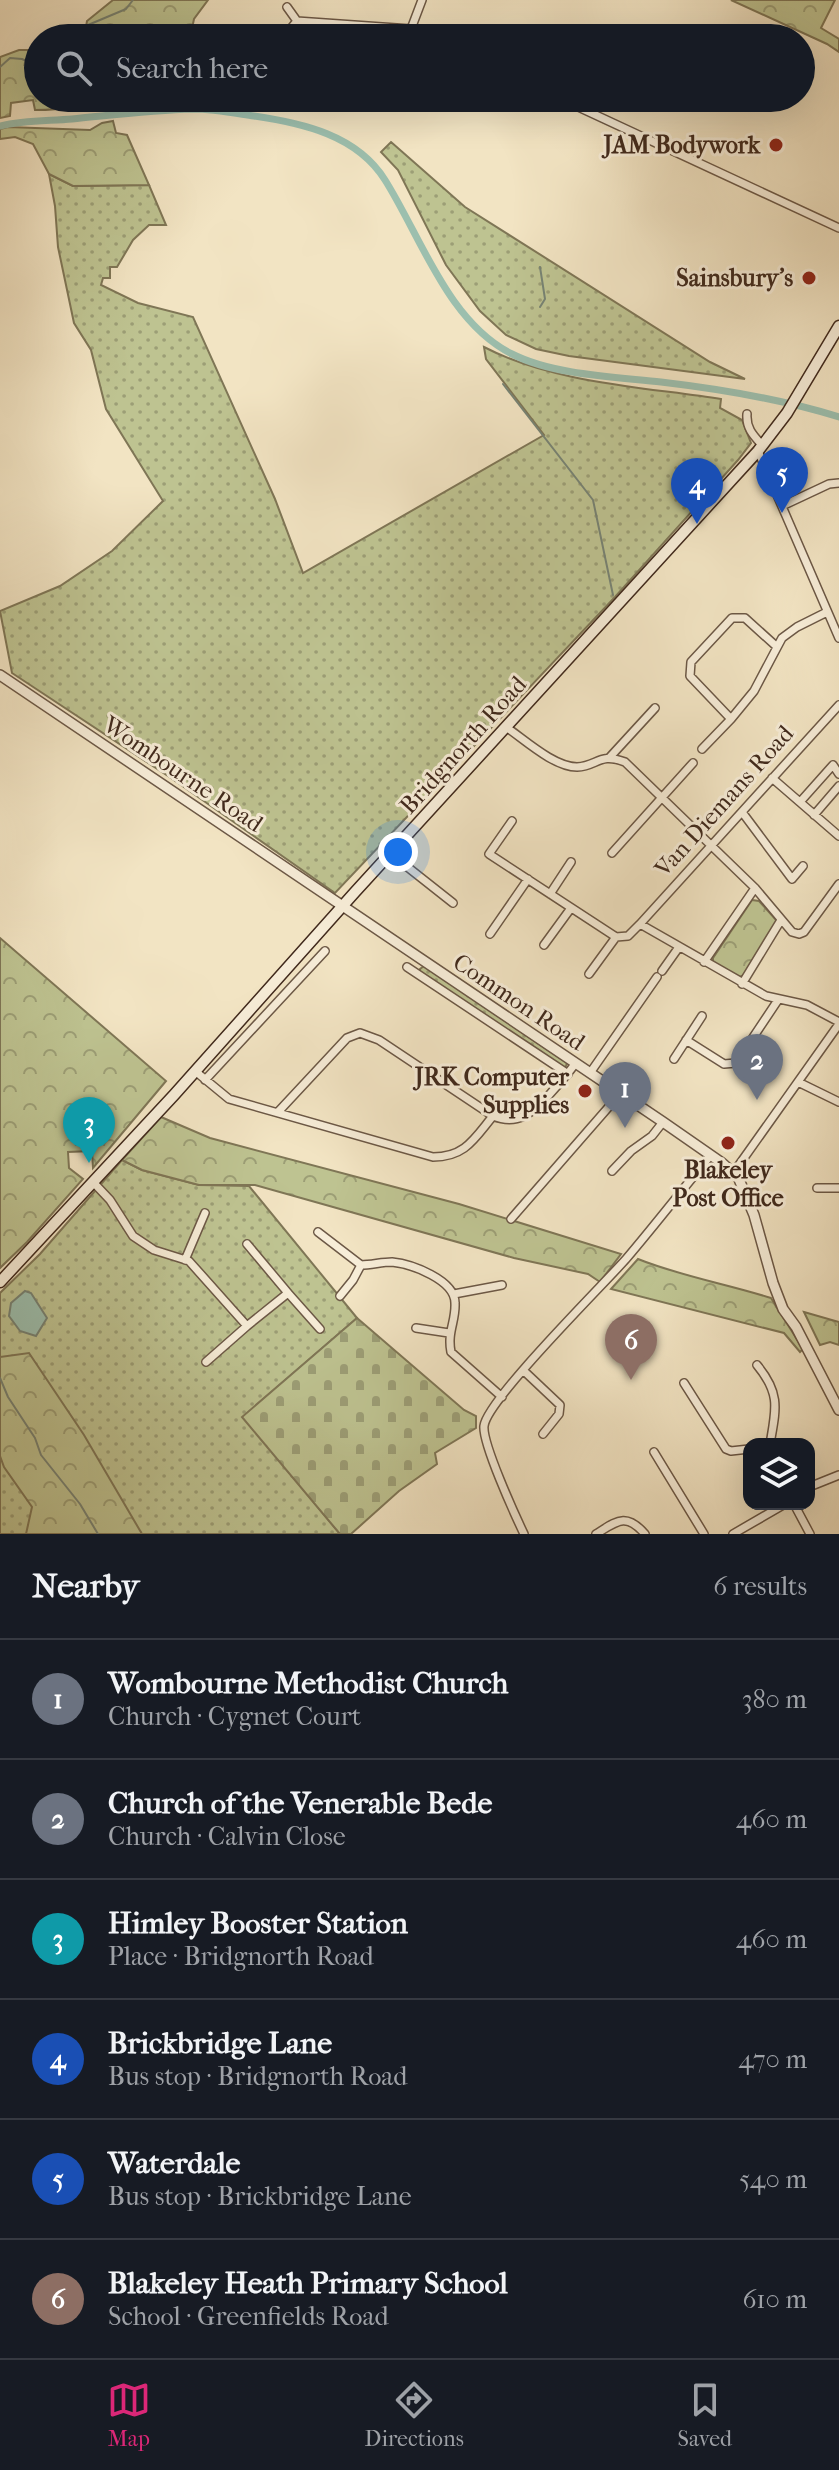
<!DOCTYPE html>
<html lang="en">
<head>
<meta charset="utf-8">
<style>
	body { margin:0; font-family:"IM FELL French Canon",serif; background:#20242c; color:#f1f3f6 }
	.controls { position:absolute; right:24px; bottom:24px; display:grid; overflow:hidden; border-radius:16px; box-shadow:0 8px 32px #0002 }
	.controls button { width:72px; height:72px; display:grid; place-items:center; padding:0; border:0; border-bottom:2px solid #363941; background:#171b24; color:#f1f3f6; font:40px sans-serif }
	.you { position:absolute; left:398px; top:852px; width:28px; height:28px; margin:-20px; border:6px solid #fff; border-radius:50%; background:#1a73e8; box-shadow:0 0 0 12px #1a73e833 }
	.badge { display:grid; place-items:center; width:52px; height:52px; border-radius:50%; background:#db2777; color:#fff; font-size:26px; font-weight:700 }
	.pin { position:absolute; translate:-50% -66px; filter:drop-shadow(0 2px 4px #0008) }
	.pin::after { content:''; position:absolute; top:42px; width:28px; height:24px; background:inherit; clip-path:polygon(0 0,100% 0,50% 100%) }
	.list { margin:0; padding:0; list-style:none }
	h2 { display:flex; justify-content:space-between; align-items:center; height:104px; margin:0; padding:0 32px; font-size:34px }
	h2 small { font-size:26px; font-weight:400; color:#9ea1a6 }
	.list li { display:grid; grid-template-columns:52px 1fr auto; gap:24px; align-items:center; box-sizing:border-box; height:120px; padding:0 32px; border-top:2px solid #363941 }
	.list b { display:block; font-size:30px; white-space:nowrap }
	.list p { margin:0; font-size:26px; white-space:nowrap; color:#9ea1a6 }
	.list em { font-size:26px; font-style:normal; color:#9ea1a6 }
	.icon { flex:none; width:44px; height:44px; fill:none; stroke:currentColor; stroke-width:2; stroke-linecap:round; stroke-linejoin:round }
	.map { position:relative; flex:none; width:839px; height:1534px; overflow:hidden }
	.search { position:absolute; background:#171b24; box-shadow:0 8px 32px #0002; left:24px; right:24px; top:24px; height:88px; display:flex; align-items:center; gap:20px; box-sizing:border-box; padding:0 28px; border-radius:44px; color:#9ea1a6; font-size:30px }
	.sheet { height:824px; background:#171b24 }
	nav { display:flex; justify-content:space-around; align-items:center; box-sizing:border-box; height:112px; border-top:2px solid #363941; background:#171b24; font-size:22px; color:#9ea1a6 }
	nav a { display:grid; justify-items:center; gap:4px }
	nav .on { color:#db2777 }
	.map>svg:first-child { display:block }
	.grass { fill:url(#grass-dots); stroke:#7f7656; stroke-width:2 }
	.forest { fill:url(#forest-crowns); stroke:#7f7656; stroke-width:2 }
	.cemetery { fill:url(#cemetery-stones); stroke:#7f7656; stroke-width:2 }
	.water { fill:#9cbfae; stroke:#778374; stroke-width:2 }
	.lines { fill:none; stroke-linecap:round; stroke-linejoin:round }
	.stream { stroke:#778374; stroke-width:2 }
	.canal { stroke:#9cbfae; stroke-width:7 }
	.minor-casing { stroke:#6c5846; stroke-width:10 }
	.tertiary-casing { stroke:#6c5846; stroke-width:12 }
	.secondary-casing { stroke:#40291c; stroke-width:13 }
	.minor { stroke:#f7edd8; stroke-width:7 }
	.tertiary { stroke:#f7edd8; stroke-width:9 }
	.secondary { stroke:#f7edd8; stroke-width:10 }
	.poi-dot { fill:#8f2418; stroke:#f7edd8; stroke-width:3 }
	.labels { text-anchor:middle; stroke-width:6; stroke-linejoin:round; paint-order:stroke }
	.poi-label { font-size:24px; font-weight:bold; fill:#40291c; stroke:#f7edd8; text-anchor:end }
	.street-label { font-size:24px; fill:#40291c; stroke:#f7edd8 }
</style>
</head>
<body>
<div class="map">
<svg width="839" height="1534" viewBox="0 0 839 1534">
	<defs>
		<pattern id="grass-dots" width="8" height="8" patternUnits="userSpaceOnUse" patternTransform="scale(2)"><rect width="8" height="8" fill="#bec391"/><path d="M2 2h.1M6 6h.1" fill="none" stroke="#9c9e76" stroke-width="1.8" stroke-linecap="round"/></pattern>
		<pattern id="forest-crowns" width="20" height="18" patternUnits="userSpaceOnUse" patternTransform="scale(2)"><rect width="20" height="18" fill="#bec391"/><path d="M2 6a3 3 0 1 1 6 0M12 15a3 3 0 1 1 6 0" fill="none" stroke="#9c9e76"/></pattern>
		<pattern id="cemetery-stones" width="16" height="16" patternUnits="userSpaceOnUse" patternTransform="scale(2)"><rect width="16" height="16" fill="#bec391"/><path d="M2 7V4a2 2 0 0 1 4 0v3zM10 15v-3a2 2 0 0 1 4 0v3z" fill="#9c9e76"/></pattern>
	</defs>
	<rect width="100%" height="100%" fill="#f2e4c3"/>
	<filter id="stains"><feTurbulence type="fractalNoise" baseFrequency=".0025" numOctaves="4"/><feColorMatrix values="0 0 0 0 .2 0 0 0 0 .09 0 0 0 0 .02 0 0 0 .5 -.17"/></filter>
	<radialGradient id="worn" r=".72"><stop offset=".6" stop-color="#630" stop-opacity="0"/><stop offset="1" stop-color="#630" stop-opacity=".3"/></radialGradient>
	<!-- grass -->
	<path class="grass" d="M391,142l74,65 245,155 35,17 -176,-23 -33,-7 -30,-14 -26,-24 -34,-46 -48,-95 -17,-18z
		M49,174l24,12 76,-1 17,40h-17l-16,15 -16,27h-7v11h-7l-2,7 37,18 55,14 82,182 28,74 241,-138 -58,-76 -2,-12c69,36 160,40 237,52l-1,9 22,12 9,23 -13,17 -123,137 -280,296 -164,-115 -159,-105 -12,-62 60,-25 52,-35 51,-50 -57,-92 -15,-59 -17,-27 -16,-76 -3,-41z
		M424,966l143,97 -1,3 -2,2 -144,-96v-3z
		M122,1160l20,10 57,15 50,1 108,132 -114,99 97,117h-340v-241l40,-39z"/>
	<!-- forest -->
	<path class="forest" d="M113,0h95l-14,19 -4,19h-106l3,-17z
		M731,0h104l-14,28 18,11v13l-12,-8z
		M19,50h19v48h71c-24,9 -48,12 -74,12l-2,-10 -22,3 -1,13 -10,2v-61z
		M113,121l3,12 11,2 22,50 -76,1 -24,-12 -16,-30 -18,-7 -15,2v-10l8,-2 82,3 12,-7z
		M752,900l7,1 18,20 -33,54 -4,2 -27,-15v-4z
		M0,938l166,143 -73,87 -1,-17 -24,1 1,16 14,11 -56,63 -27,26z
		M161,1117l49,21 249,66 162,50 -21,28 -12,-8 -74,-16 -259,-73h-56l-57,-15 -20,-10z
		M638,1259c42,17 89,25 133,39l32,51 -3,3 -16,-19 -173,-44z
		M804,1312l35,10v23l-9,-3 -10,3z
		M29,1353l55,82 58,99h-116l6,-27 -28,-40 -4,-11v-99z"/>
	<!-- cemetery -->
	<path class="cemetery" d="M357,1318l107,92 12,6v12l-41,25 2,11 -38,27 -48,43h-11l-98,-117z"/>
	<!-- water -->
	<path class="water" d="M25,1291l6,2 16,25 -11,18 -16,-5 -11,-15 2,-13z"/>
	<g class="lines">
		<!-- stream -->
		<path class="stream" d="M88,38v-13l38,-16 7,-9
			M0,67l10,-9 12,1 16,7
			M540,267l5,32 -5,8
			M503,384l90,116 20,95
			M0,1378l8,19 27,41 6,17 39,49 18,30"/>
		<!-- canal -->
		<path class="canal" d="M0,126c23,-6 49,-5 72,-7 41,-4 81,-9 121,-10 21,0 41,4 61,7 48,7 103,19 131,64 36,57 63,142 127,174 41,21 103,23 149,28 59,7 121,17 178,35"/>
		<defs>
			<path id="minor" d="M297,21l114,8 19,9
				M411,29l11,-29
				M283,38l14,-17 -10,-14
				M559,98l280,130
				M747,414c-1,14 6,21 15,31
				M758,451l81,187
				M782,506l47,-22 10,-1
				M776,646l-31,-28h-13l-41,44 -1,14 41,43 23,-28 28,-53 15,-11 30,-15
				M506,727c19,13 48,40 71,40 21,-1 22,-15 48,-5l130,126 37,44 7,2 5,-2 35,-48
				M702,749l29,-30
				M610,757l45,-49
				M772,778l67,58
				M800,802l33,-37 6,9
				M742,812l50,67 11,-13
				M814,815l25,-29
				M512,821l-23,33 127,83 12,-1 12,-12 126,72 41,9 32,17
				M612,853l81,-90
				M391,854l62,49
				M550,894l21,-32
				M640,924l199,-219
				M490,934l38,-55
				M544,945l27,-37
				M704,962l51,-74
				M407,967l161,107
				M662,971l17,-24
				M589,974l27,-37
				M742,984l39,-64
				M686,1040l38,24 12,-1 42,-63
				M674,1059l28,-43
				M195,1071l34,28 204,58c32,0 41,-18 60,-41
				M590,1073l67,-96
				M205,1080l120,-129
				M798,1082l41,20
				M278,1112l69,-74 13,-5 19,7 114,76c25,10 39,-3 56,-21 9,-10 18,-20 26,-31
				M612,1171l19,-20 21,-15 11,-14
				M734,1172l105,-148
				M93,1182l17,18 23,36 21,14 35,11 58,65 41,-33 -41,-49
				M817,1188h22
				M511,1219l109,-125
				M318,1232l43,33c10,0 21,-3 31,-3 20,2 63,18 63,41 1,18 -8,29 -4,49l51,45
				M185,1260l20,-47
				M288,1293l32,36
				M454,1294l48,-9
				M340,1296l13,-16 8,-15
				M416,1328l33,5
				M206,1362l41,-36
				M757,1365c24,29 19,44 13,79
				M524,1371l36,34 -1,9 -16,20
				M684,1383l42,66 5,2 18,-2
				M654,1452l50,82
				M809,1487l30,-12
				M794,1504l16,30
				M524,1534c-9,-19 -42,-91 -40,-108 3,-26 118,-140 142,-167 29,-34 56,-69 85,-104
				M596,1534c21,-13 30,-22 49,0
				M733,1534l52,-30"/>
			<path id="tertiary" d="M0,675l663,447 59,41 16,14 16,38 19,68 10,26 13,18 43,83"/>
			<path id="secondary" d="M0,1282l174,-187 181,-203 403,-441 29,-38 52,-87"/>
		</defs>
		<!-- minor casing -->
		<use href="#minor" class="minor-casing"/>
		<!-- tertiary casing -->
		<use href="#tertiary" class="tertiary-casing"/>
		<!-- secondary casing -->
		<use href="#secondary" class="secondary-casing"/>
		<!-- minor -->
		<use href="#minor" class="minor"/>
		<!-- tertiary -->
		<use href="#tertiary" class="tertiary"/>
		<!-- secondary -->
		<use href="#secondary" class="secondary"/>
	</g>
	<!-- markers -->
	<g class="poi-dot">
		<circle cx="776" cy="145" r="8"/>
		<circle cx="809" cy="278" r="8"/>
		<circle cx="585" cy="1091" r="8"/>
		<circle cx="728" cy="1143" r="8"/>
	</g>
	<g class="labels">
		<!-- poi labels -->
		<g class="poi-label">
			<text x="760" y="153">JAM Bodywork</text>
			<text x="793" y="286">Sainsbury's</text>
			<text x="569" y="1085">JRK Computer<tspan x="569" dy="28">Supplies</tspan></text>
			<text x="728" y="1178" text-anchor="middle">Blakeley<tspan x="728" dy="28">Post Office</tspan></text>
		</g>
		<!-- street labels -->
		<g class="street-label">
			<text transform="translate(463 745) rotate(-48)" y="8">Bridgnorth Road</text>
			<text transform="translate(183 774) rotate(34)" y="8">Wombourne Road</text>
			<text transform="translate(724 801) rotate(-48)" y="8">Van Diemans Road</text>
			<text transform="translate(519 1002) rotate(34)" y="8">Common Road</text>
		</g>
	</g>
	<rect width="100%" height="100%" filter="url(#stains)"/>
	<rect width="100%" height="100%" fill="url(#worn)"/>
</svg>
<div class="controls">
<button><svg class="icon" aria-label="layers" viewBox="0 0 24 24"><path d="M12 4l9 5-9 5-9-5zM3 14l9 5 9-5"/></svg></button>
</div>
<div class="you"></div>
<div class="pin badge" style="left:625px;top:1128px;background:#6b7280">1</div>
<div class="pin badge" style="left:757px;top:1100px;background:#6b7280">2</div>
<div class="pin badge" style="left:89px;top:1163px;background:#0f9aa8">3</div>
<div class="pin badge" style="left:697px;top:524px;background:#1a4fb4">4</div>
<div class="pin badge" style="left:782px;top:513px;background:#1a4fb4">5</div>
<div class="pin badge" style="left:631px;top:1380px;background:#8d6e63">6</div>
<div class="search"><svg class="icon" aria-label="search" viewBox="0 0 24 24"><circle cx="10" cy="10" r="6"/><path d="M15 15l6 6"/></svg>Search here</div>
</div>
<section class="sheet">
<h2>Nearby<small>6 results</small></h2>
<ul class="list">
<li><span class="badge" style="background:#6b7280">1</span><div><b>Wombourne Methodist Church</b><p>Church · Cygnet Court</p></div><em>380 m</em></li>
<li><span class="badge" style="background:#6b7280">2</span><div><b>Church of the Venerable Bede</b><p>Church · Calvin Close</p></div><em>460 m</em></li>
<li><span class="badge" style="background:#0f9aa8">3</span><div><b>Himley Booster Station</b><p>Place · Bridgnorth Road</p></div><em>460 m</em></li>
<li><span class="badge" style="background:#1a4fb4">4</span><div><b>Brickbridge Lane</b><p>Bus stop · Bridgnorth Road</p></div><em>470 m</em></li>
<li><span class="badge" style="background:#1a4fb4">5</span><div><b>Waterdale</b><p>Bus stop · Brickbridge Lane</p></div><em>540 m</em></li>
<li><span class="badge" style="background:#8d6e63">6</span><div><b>Blakeley Heath Primary School</b><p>School · Greenfields Road</p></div><em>610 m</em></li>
</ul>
</section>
<nav>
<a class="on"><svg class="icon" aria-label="map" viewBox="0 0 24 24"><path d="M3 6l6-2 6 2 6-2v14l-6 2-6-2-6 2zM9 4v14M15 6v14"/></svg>Map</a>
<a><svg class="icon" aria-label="directions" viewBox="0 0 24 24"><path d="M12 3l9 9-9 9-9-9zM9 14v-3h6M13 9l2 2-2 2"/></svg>Directions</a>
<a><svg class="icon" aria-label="saved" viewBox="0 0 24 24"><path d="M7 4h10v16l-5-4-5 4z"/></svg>Saved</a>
</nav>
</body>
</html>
